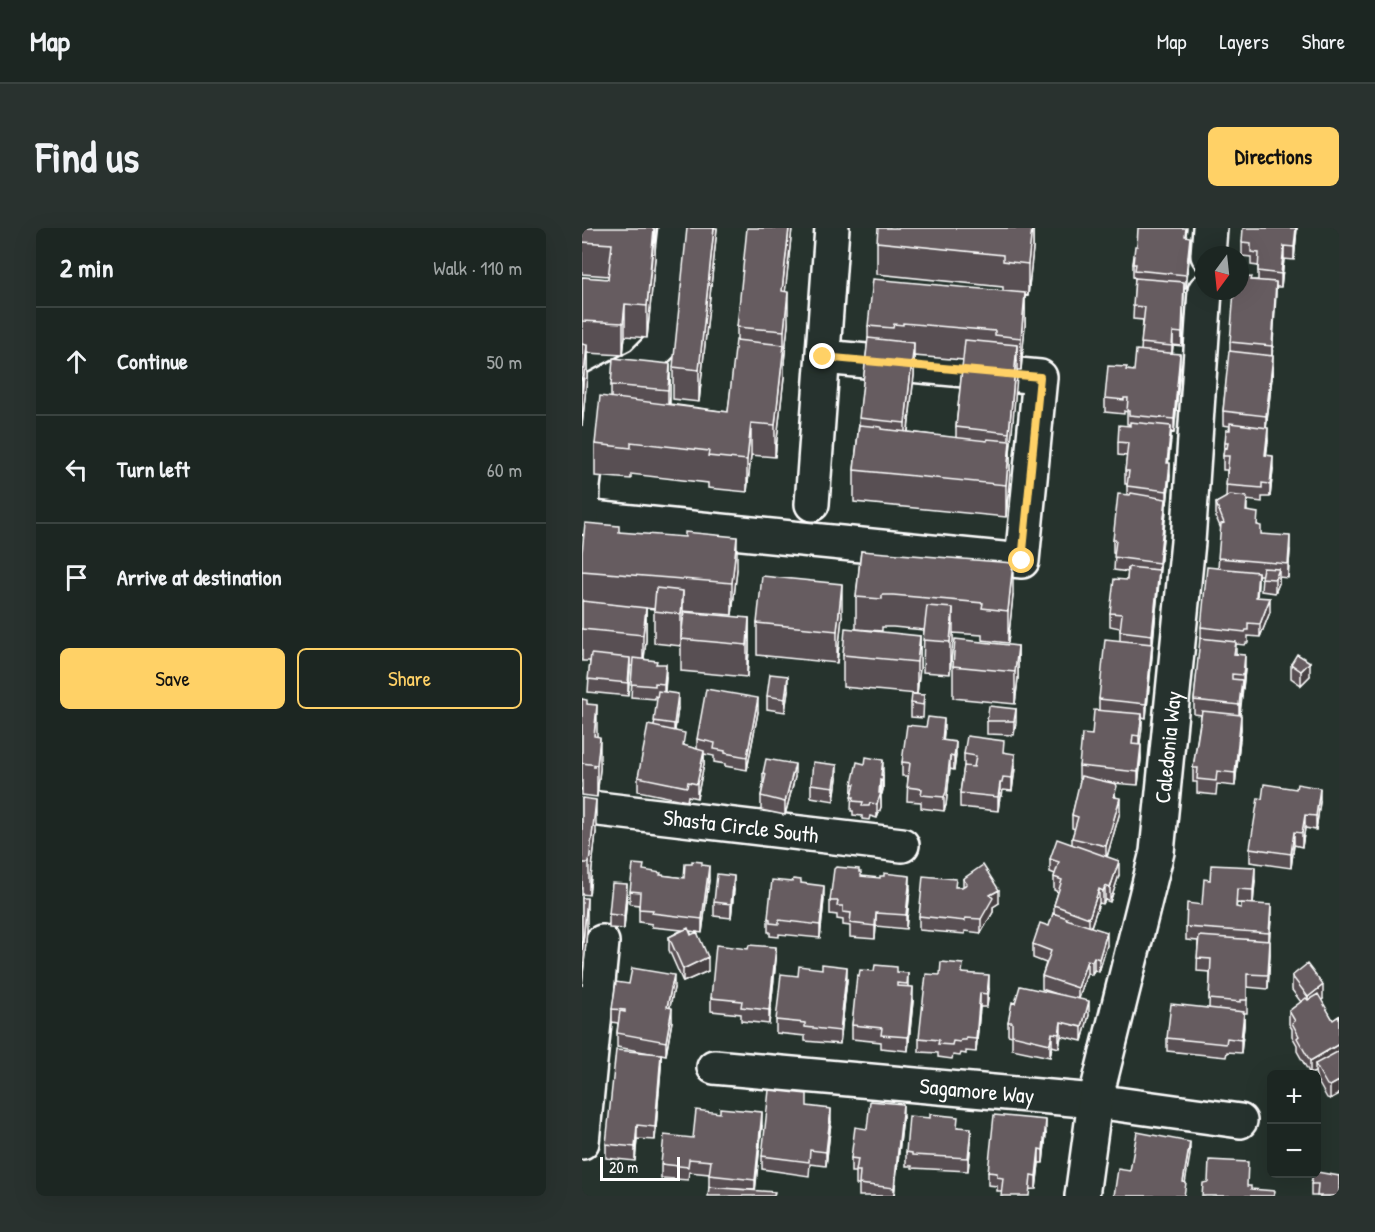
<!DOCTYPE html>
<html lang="en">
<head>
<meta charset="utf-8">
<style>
	body { margin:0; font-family:"Patrick Hand",sans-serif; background:#29322f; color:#f1f3f6 }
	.controls { position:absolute; right:18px; bottom:18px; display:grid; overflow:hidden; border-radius:9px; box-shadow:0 6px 24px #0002 }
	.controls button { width:54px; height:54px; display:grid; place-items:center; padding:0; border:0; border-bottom:2px solid #3a4340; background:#1c2622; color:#f1f3f6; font:30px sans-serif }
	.compass { position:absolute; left:613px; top:18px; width:54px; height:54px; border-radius:50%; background:#1c2622; box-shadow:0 6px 24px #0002; rotate:195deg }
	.scale { position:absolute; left:18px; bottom:15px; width:80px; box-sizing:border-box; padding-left:6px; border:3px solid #fff; border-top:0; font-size:16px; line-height:21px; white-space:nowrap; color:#fff; -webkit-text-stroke:4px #26332d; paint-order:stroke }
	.stop { position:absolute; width:18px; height:18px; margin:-14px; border:4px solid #ffd166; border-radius:50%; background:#fff }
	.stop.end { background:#ffd166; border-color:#fff; box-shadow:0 2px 6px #0008 }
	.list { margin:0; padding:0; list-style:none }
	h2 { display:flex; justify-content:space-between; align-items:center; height:78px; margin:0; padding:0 24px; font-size:26px }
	h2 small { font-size:20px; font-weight:400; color:#a0a5a5 }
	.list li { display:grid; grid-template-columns:39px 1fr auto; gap:18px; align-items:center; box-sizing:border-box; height:108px; padding:0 24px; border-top:2px solid #3a4340 }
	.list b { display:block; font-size:22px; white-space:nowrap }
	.list em { font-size:20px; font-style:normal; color:#a0a5a5 }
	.actions { display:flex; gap:12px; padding:18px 24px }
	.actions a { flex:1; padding:14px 0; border:2px solid #ffd166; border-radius:9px; text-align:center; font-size:21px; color:#ffd166 }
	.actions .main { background:#ffd166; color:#111 }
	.icon { flex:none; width:33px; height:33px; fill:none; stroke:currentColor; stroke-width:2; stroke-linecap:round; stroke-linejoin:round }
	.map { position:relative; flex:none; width:757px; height:968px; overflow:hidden; border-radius:9px }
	header { display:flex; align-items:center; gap:36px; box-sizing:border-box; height:84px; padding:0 30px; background:#1c2622; border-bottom:2px solid #3a4340 }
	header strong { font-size:28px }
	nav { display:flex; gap:33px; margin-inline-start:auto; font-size:21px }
	.intro { display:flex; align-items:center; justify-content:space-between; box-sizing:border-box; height:144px; padding:0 36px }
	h1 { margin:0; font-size:42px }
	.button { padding:15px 27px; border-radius:9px; background:#ffd166; color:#111; font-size:21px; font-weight:700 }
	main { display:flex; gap:36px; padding:0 36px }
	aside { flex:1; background:#1c2622; border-radius:9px; box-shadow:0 6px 24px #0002 }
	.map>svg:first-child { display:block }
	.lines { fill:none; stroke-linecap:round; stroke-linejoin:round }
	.minor-casing { stroke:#fff; stroke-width:38 }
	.minor { stroke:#26332d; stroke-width:33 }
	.wall { fill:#584f53; stroke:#fff; stroke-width:1.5; fill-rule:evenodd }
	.shaded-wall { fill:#474043; stroke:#fff; stroke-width:1.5 }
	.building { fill:#665c60; stroke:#fff; stroke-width:1.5 }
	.route { stroke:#ffd166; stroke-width:8 }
	.labels { text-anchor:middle; stroke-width:4.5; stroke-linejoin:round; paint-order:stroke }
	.street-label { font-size:22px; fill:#fff; stroke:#26332d }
</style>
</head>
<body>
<header>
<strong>Map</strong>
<nav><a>Map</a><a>Layers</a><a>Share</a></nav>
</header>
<div class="intro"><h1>Find us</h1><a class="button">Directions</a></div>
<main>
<aside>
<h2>2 min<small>Walk · 110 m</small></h2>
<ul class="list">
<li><svg class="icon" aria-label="ahead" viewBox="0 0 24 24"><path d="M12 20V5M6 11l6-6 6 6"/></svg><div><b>Continue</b></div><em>50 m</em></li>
<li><svg class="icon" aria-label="left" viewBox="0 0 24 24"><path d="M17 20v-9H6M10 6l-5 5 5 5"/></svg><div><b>Turn left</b></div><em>60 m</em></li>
<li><svg class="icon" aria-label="arrive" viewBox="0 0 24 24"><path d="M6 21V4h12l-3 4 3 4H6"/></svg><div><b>Arrive at destination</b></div></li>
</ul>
<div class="actions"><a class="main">Save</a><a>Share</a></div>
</aside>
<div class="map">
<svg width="757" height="968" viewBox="0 0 757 968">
	<rect width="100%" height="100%" fill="#26332d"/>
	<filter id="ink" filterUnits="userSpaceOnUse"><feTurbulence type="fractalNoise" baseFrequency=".0167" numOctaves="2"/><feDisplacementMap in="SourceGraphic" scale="12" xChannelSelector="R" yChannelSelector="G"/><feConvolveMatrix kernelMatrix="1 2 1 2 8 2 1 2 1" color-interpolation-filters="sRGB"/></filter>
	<g filter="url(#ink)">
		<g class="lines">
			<defs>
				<g id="minor">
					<path d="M626,27l2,-27"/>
					<path d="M230,276l20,-276"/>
					<path d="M0,289l440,44 18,-184 -217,-20"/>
					<path d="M0,289l1,-31 12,-97 47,-25 20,-20 13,-116"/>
					<path id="s1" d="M0,579l320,38"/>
					<path id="s2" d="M132,839l381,34 145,20"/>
					<path d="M0,914l20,-200"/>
					<path id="s3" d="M500,968l13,-95 62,-249 31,-310 17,-251"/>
				</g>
			</defs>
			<!-- minor casing -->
			<use href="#minor" class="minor-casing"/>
			<!-- minor -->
			<use href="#minor" class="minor"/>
		</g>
		<!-- wall -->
		<path class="wall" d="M0,0l73,30 -8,80 -22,-2 -2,19 -36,-2v24l-5,49v-149l26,2 1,-3 -27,-2z
			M135,0l-18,174 -26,-3v-32z
			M210,0l-7,64 3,32 -4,38v15l-9,80 -24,-2 -4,37 -39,-4v-5l-77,-9v5l-36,-3v-32l16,-47v-12l59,-21v40l58,8 9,-72v-13z
			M451,0v20l-5,48 -3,-1v30l-4,45h-4l-7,83v20l-4,44 -152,-15v-32l14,-132v-12l135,-35v-4l-126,-13v-32zM332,128l49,4 -7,67v11l-48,-6 6,-57z
			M605,0l-1,8 4,14 -4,38h-2l-2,58 -9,-1 -1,8 8,15 -6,65 -3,-1 -3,31 2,13 -3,28h-1l-20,214 -4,-1 -2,28 1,14 -3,26 -26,-2 8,29 -13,45 12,18 -9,27 -5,-2 -2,4 -4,-1 -8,24 16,18 -8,27 -5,-2 -2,5 -5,-2 -8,26 10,16 -7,26 -21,-5 -2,12 -7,-2 -2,11 -38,-8v-13l-4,-1v-13l7,-19 45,-8 -18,-6v-13l4,-13 -13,-5v-14l16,-18 5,-13v-8l4,-13 -4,-2v-13l1,-3 -5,-2v-13l22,-14v-7l3,-9 -3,-1v-13l9,-35 -2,-1v-13l13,-31 7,-25v-11l21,-58v-13l-10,-2v-13l17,-33 1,-8 -14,-2 1,-16 -2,-1v-13l14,-45v-11h-2v-13l2,-15 -9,-1v-13l11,-16v-2h-2v-12l-3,-1v3l-19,-2v-14l22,-28 7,1 7,-20 2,-31 -10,-1 2,-41 -2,-1v-13l4,-18z
			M715,0l-3,32 -10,-1 -3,28h-5l-4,69 1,13 -7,59 2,13 -2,14 7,14 -3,28h-8v5l-15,-2v12l11,13 3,9 29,16 -2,28 -9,-1v6l-4,10 -14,-2 1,-16h-4l-1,22 13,15 -10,25 -12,-1v7h-2l-1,2 -9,-1v11l9,14 -5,46 1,14 -6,57 -18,-2 -1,11 -19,-2v-11h-4v-14l8,-53 -7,-1v-14l7,-62v-11l17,-59 3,-39 -5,-12v-14l10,-5 1,-28h-4v-14l2,-13 5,-17 -7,-1v-14l7,-60v-9l22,-62h6v-14l-7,-1v-8l-9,-1v-14z
			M37,304l118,37 -5,46 -49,-4v6l66,1v32l-2,27 -66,-6v-26v1l-27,-3v-34l-8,-1v32l-2,19 13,5 9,14 -1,14 13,16 -3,22 10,16 12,3v-10l61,-27 -11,58 -22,-4v-2l-11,-2v-6l-10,-2v10l-7,34 -9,-2 -1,5 -49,-10v-14l16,-51 4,-29 -3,-1v3l-24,-2 2,-31h-3l-2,30 -40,-4 2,-31h-8v-108z
			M279,323l152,44 -5,48 -26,-3v-5l-29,-2 -3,41 -27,-2 1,-42 -31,-3h-11v4l-26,-2v-32z
			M260,388l-5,47 -80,-8v-32z
			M338,408v32l-3,26 -74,-7v-32z
			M436,418v32l-3,26 -62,-6v-32z
			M709,436l19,12 -9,9 -10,-7z
			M206,462l-3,22 -18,-3v-13z
			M342,467l-1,23 -12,-1v-14z
			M0,471l5,5 10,32 3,33 -3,28 -15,-2z
			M434,481l-2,26 -27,-1v-13z
			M362,504l-1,8 13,15 -2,15 -4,-1 -4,36 -2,6 -23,-3v-6l-14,-1 1,-25h-6v-14z
			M422,525l11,15 -3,23 -9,-1 -1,6h-2l-2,15 -38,-4v-14l4,-27v-12z
			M181,545l32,4 -10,38 -24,-5v-14l2,-10z
			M301,545v16l-1,5h-1v13l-4,11 -7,-2 -1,4 -7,-1v-3l-9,-1v-4h-2l1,-27z
			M255,550l-3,23 -23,-4v-13z
			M0,570l14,34 -7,63 -7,-1v4l5,32 -5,56z
			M738,574l-4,28 -11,-2 -3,19 -8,-2 -3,23 -41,-6v-14z
			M120,637l7,15 -7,53 -12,-2 18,40 -25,11 -14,-32v-13l13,-7 -30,-3v-3l-13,-2v-17l-9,-1v-13l14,-20 17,4 23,3z
			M277,644l2,4 49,13 -4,40 -30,-3 -1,13 -25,-2v-11l-7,-1v-5l-6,-1v-4l-7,-1v-13z
			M381,651l36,24 -6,4v5l-12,21 -16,-2v3l-46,-4v-14l37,-29h7z
			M673,653l-2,23 -16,-1 -1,4 35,12 -2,22 1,13 -2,35 -21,-2v26h-3v13l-3,27 -14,-1 -1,5 -59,-6v-13l42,-30 1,-36 -13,-1 1,-30 -12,-1v-13l16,-22z
			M219,655l23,16 -4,39 -41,-4v3l-9,-1v-4h-2v-14z
			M152,662l-3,28 -17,-2v-14z
			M45,669l-3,32 -15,-1v-14z
			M194,732l-7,64 -28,-3v-7l-30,-3v-13z
			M292,743l34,2v14l5,14 -5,50 -27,-3v-6l-29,-3v-14l7,-49z
			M381,745l26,16 -2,18h-7l-4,45 -10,-1v3l-5,-1 -1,3 -7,-1 -1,4 -14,-2v-4l-19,-1v-14l21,-63z
			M710,748l31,23 -2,1 12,20 6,-4v78l-9,5 -3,-1 -10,-18 -2,-8 -5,2 -13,-23v-6l-5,-9v-7l-3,-5v-13l12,-9 -9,-12z
			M265,752l-7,64 -35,-3v-5l-29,-3v-13z
			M47,756l45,4 -4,19 2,14 -6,34 -5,-1v13l-6,73 -18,-1 -2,22 -29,-3v-14l44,-91 -33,-6v-14l1,-10 -6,-1v-13z
			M321,889l-9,79h-35v-11h-3v-13h-5v-14l16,-29z
			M249,894l-5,44 -16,-2 -1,12 -47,-7v-13z
			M180,898l-7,64 -46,-2v-14l-20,-2 -1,8 -27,-2v-14l32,-26z
			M376,899l13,15 -3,29 -56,-3v-2h-6v-14z
			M464,906l-3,29h-4l-3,26 -35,2h-4v-5l-9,-1v-13z
			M757,948v20h-28v-12z"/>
		<!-- shaded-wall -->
		<path class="shaded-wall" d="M73,0v30l-8,80v-32z
			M132,0h3l-18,174v-32z
			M207,0h3l-10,95v-32z
			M449,0h2v20l-5,48v-32z
			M714,0h1l-3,32v-13z
			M608,9v13l-4,38v-13z
			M702,18v13l-3,28v-13z
			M602,54v14l-2,50v-13z
			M694,54v13l-4,64v-13z
			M206,64v32l-4,38v15l-9,80v-32l9,-80v-14z
			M443,65v32l-4,45v-32z
			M43,76v32l-2,19v-32z
			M591,104v13l-1,14v-13z
			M332,115v32l-9,80v-32z
			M5,117v32l-5,49v-32z
			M435,117v32l-7,76v20l-4,44v-32l3,-33v-19z
			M598,126v14l-6,65v-14z
			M691,128v13l-7,61v-14z
			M88,136v32l-2,26v-32z
			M169,195v32l-4,37v-32z
			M589,198v14l-4,36v-13z
			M686,200v13l-3,27v-13z
			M691,228v13l-3,28v-13z
			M588,235v13l-3,28v-13z
			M584,271v13l-7,64v-13z
			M708,308v14l-2,28v-14z
			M155,309v32l-5,46v-32z
			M431,335v32l-5,48v-32z
			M697,341v14l-4,10v-14z
			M577,342v13l-7,65v-13z
			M676,344v13l-2,25v-13z
			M260,356v32l-5,47v-32z
			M101,363v32l-2,23v-32z
			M688,370v14l-10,25v-13z
			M64,380v32l-3,27v-32z
			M371,380v32l-3,34v-32z
			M167,390v32l-2,27v-32z
			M338,408v32l-3,26v-32z
			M570,416v13l-6,61v-14z
			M436,418v32l-3,26v-32z
			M663,427v14l-2,20v-14z
			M48,430v14l-2,24v-13z
			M728,434v14l-9,9v-14z
			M84,436v14l-2,19v-13z
			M206,448v14l-3,22v-13z
			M660,452v13l-3,26v-14z
			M96,466v14l-4,29v-13z
			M176,470v14l-11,58v-13z
			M15,477v32l-3,31v-32z
			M434,481v14l-2,12v-14z
			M560,486v14l-3,21v-13z
			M659,487v14l-6,57v-13z
			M362,491v13l-2,22v-14z
			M18,509v32l-3,28v-32z
			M374,514v13l-2,15v-13z
			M559,517v14l-3,26v-13z
			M122,523v13l-7,34v-14z
			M433,526v14l-3,23v-13z
			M368,528v13l-4,36 -2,6v-14z
			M301,532v13l-1,8 -1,-6z
			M213,536v13l-10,38v-13z
			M255,537v13l-3,23v-14z
			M301,548v13l-1,5v-13z
			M298,552l1,27 -4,11v-14z
			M418,555v13l-2,15v-14z
			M738,560v14l-4,28v-14z
			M538,570v14l-14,48v-14z
			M14,572v32l-7,63v-32z
			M723,587v13l-3,19v-14z
			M712,604v13l-3,23v-14z
			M537,633v14l-9,27v-14z
			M127,638v14l-7,53v-14z
			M673,639v14l-2,23v-14z
			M152,648v14l-3,28v-14z
			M328,648v13l-4,40v-14z
			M45,656v13l-3,32v-13z
			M242,658v13l-4,39v-13z
			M523,658v14l-2,4v-13z
			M517,661v14l-10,29v-14z
			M417,662v13l-6,4v5l-12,21v-14l9,-24z
			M5,670v32l-5,56v-32z
			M689,677v14l-2,28v-14z
			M294,685v13l-1,13v-13z
			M525,704v13l-8,27v-13z
			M688,713v13l-2,35v-14z
			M194,719v13l-7,64v-14z
			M126,729v14l-25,11v-13z
			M512,729v13l-2,5v-14z
			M505,732v13l-9,28v-13z
			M265,739v13l-7,64v-13z
			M92,747v13l-7,32v-13z
			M407,747v14l-2,18v-13z
			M741,757v14l-15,12v-14z
			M331,759v14l-5,50v-14z
			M398,765v14l-4,45v-13z
			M507,773v14l-7,26v-14z
			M90,780v13l-6,34v-13z
			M662,784v14l-3,27v-13z
			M479,794v14l-2,12v-14z
			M470,805v13l-2,11v-13z
			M757,816v14l-24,6v8l-5,2v-13z
			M79,826v13l-6,73v-13z
			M757,853v13l-9,5v-13z
			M321,876v13l-9,79v-8z
			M249,881v13l-5,44v-14z
			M180,884v14l-7,67v-13z
			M464,892v14l-3,29v-13z
			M55,897v14l-2,22v-14z
			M389,900v14l-3,29v-13z
			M608,914v13l-7,40v-13z
			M457,921v14l-3,26v-13z"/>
		<!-- building -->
		<path class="building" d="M0,0h72l-7,78 -22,-2 -2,19 -41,-2v-44l26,2 4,-35 -30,-2z
			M105,0h27l-15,142 -26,-3z
			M165,0h42l-7,63 6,1 -4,39 -47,-4z
			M296,0h154l-4,36 -25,-3v-6l-126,-13z
			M556,0h48l-1,8 5,1 -4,38 -51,-5 1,-6h-3l2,-18h2z
			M661,0h53l-2,19 -10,-1 -3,28 -23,-3 1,-18 -8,-1v-9l-9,-1z
			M670,49l-1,3 25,2 -4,64 -42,-4 4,-51h6v-13z
			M553,50l49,4 -2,51 -9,-1 -1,14 -31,-3 4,-36 -12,-1z
			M291,51l152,14 -4,45 -26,-3v-4l-92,-8v2l-9,-1 -1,4 -25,-2z
			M286,110l46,5 -9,80 -46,-5z
			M154,112l48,5 -9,80 -24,-2 -4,37 -39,-4 1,-5 -78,-9v6l-36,-4 5,-48 128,16z
			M383,112l52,5 -8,88 -53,-6z
			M0,116l5,1 -5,49z
			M554,122l44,4 -6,65 -45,-4v-4h-2l1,-13h-4v2l-19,-2 3,-32 19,1 -1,3 8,1z
			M647,123l44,5 -7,60 -43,-5z
			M31,130l57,6 -2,26 -57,-5z
			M548,194l41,4 -4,37h3l-3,28 -40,-5 2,-15h-4l3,-28 -10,-1 1,-17 11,1z
			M648,195l38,5 -3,27 8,1 -3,28 -8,-1v5l-36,-3 3,-29h-6l1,-9 3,1 1,-5h-3l1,-13h4z
			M277,197l22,2v2l106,12v-2l23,2 -4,44 -152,-15z
			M549,265l35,6 -7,64 -45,-6 2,-17h-3l5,-46 12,1z
			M648,267l17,2 -1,14 12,2 -1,12 4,1v8l29,2 -2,28 -70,-6 3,-34 3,-1 -8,-20z
			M3,295l34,3v6l66,5v-5l52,5 -5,46 -150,-12v-18z
			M279,323l152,12 -5,48 -26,-3 1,-5 -90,-8h-11v4l-26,-2z
			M546,339l31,3 -7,65 -32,-4 2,-17 -12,-1 4,-34 13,1z
			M625,339l51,5 -2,25 14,1 -10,26 -12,-1v7h-2l-1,2 -44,-5z
			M681,340l16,1 -4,10 -14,-1z
			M180,348l80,8 -5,47 -80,-8z
			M74,360l27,3 -2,23 -27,-3z
			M0,373l64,7 -3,27 -61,-6z
			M345,378l26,2 -3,34 -27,-2z
			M102,384l65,6 -2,27 -66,-6z
			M263,400l75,8 -3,26 -74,-7z
			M618,410l36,4 -2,12 11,1 -2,20 -11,-1v5l10,1 -3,25 -45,-5z
			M373,411l63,7 -3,26 -62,-6z
			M523,411l47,5 -6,60 -47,-5z
			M9,426l39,4 -2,25 -40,-4z
			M715,426l13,8 -9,9 -10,-7z
			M51,430l24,3 -1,3h10l-2,20 -9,-1v3l-24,-2z
			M188,446l18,2 -3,23 -18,-3z
			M124,461l52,9 -11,59 -22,-4v-2l-11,-2 1,-6 -18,-4z
			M76,463l20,3 -4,30 -20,-3z
			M330,466l12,1 -1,10 -12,-2z
			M0,471l5,1v4l10,1 -3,31 6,1 -3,28 -15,-2z
			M407,478l27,3 -2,12h-27z
			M512,482l48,4 -3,22 -6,-1 -1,9 9,1 -3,27 -59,-6 3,-32 10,1z
			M620,483l39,4 -6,58 -18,-2 -1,10 -19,-2 1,-11h-5z
			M346,489l16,2 -2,21 14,2 -2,15 -4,-1 -4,36 -2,5 -23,-2 1,-6 -15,-2 3,-24 -8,-1 5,-37 19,2z
			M66,497l37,8 -2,12 21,6 -7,33 -9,-2 -1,5 -49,-10z
			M385,508l37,5 -1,11 12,2 -3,24 -9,-1 -1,6h-2l-2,14 -38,-4 4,-27 10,1 2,-11 -12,-2z
			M284,529l17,3 -2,15 2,1 -1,5 -2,-1 -1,13h2l-4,11 -7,-1 -1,3h-7l1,-4 -10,-1 1,-4h-3l4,-13h-3l5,-22 8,2z
			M184,531l29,5 -10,38 -24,-6 5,-22 -3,-1z
			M231,534l24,3 -3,22 -23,-3z
			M499,548l35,8 1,2 -3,11 6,1 -14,48 -34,-8 6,-21 -6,-2z
			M682,556l32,5 1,-5 23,4 -4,28 -11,-1 -3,18 -8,-1 -3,22 -41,-6 8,-50 4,1z
			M0,570l14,2 -7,63h-7v3z
			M475,611l62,22 -9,27 -5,-2 -2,5 -4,-2 -10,29 -35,-13 8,-25 -8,-3 5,-15 -9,-3z
			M110,633l10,1v3l7,1 -7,53 -50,-6 1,-3 -14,-1 1,-17 -10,-1 3,-27 11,1 -1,5 18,3 -1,2 24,3 1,-14h7z
			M401,637l16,25 -9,5 3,3 -12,21 -16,-1v3l-46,-5 4,-40 33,3 -1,8h7l5,-3 -4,-5z
			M629,637l44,2 -2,23 -16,-1 -1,18 5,1v-5l30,2 -2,28 -83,-6 1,-24 15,2 2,-26 6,1z
			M254,639l23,2v3h2v4l19,2v-2h4v-3l26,3 -4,39 -30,-2 -1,13 -25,-3 1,-10 -8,-1v-6h-6l1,-5h-8l4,-32z
			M135,646l17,2 -3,28 -17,-2z
			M211,651l8,1v3l23,3 -4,39 -41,-5v4l-9,-1v-4l-2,-1 4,-38 20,2z
			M30,655l15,1 -3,32 -15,-2z
			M0,670h5l-5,56z
			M471,685l14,5 -1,1 41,13 -8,27 -5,-2 -2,4 -5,-1 -9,28 -36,-12 9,-25 -18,-7 7,-21 9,3z
			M106,700l3,7 6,-3 11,25 -25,12 -14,-32z
			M617,708l71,5 -2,34 -21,-1v26h-6v2l-32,-3 2,-40 -14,-1z
			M134,717l32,4 1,-4 27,2 -7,63 -28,-3 1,-6 -31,-3z
			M359,734l22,2 -1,9 27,2 -2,19 -7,-1 -4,46 -10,-1v2h-5l-1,2 -7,-1 -1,4 -14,-1 1,-4 -20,-2 7,-64 14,1z
			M240,736l25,3 -7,64 -35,-4v-4l-29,-3 5,-46 17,2 1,-10 23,3z
			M725,736l16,21 -15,12 -16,-21z
			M293,737l22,2v5l11,1 -1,11 -10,-1v3l16,1 -5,50 -27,-2 1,-7 -30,-3 5,-50 2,1 1,-6 14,1z
			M50,740l42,7 -7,32 5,1 -6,34 -49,-9 3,-22 5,1v-2l-13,-1 4,-27 13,2z
			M438,758l69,15 -7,26 -21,-5 -2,12 -7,-1 -2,11 -38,-9v-13h-4l4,-20 3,1z
			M736,766l15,26 6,-4v28l-29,17 -13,-23 2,-2 -7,-13 3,-2 -6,-10 17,-13 2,2z
			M589,776l73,8 -3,28 -14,-2 -1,6 -59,-6z
			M34,822l45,4 -6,73 -18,-2 -2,22 -29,-3z
			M757,823v30l-9,5 -3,-1 -12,-21z
			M187,862l38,4v12l24,3 -5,43 -16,-2 -1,12 -47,-6z
			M288,873l33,3 -9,84 -35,-4 1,-13h-4l2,-12 -7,-1 4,-31 12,2z
			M138,880l42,4 -7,68 -46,-5 2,-14 -22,-2 -1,8 -27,-3 3,-29 29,3 3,-28 24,3z
			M348,886l28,3 -1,10 14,1 -3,30 -56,-3v-2l-6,-1 3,-36 21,2z
			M412,887l52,5 -3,30 -4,-1 -3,27 -5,-1 -2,21h-28l2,-18 -6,-1v-4l-9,-1z
			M555,904l53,10 -7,40 3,1 -2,13h-70l4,-27 12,2z
			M627,932l39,2 -1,24h4v3l24,2 -1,5h-72l1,-13 5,-1z
			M735,944l22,4v20h-22l1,-12h-7l2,-11h4z
			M127,959l66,5 -1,4h-66z"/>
	</g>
	<g class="lines" filter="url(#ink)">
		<!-- route -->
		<path class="route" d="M241,129l217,20 -18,184"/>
	</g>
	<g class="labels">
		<!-- street labels -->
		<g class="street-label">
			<text dy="8" stroke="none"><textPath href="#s3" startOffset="458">Caledonia Way</textPath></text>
			<text dy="8" stroke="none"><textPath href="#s1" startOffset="160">Shasta Circle South</textPath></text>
			<text dy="8" stroke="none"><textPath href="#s2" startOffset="264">Sagamore Way</textPath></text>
		</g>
	</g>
</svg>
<div class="controls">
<button>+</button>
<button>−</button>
</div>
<svg class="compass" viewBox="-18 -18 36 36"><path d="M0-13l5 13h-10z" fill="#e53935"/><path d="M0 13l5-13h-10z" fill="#a0a5a5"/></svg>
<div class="scale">20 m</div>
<div class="stop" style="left:440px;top:333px"></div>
<div class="stop end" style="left:241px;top:129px"></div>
</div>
</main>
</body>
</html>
